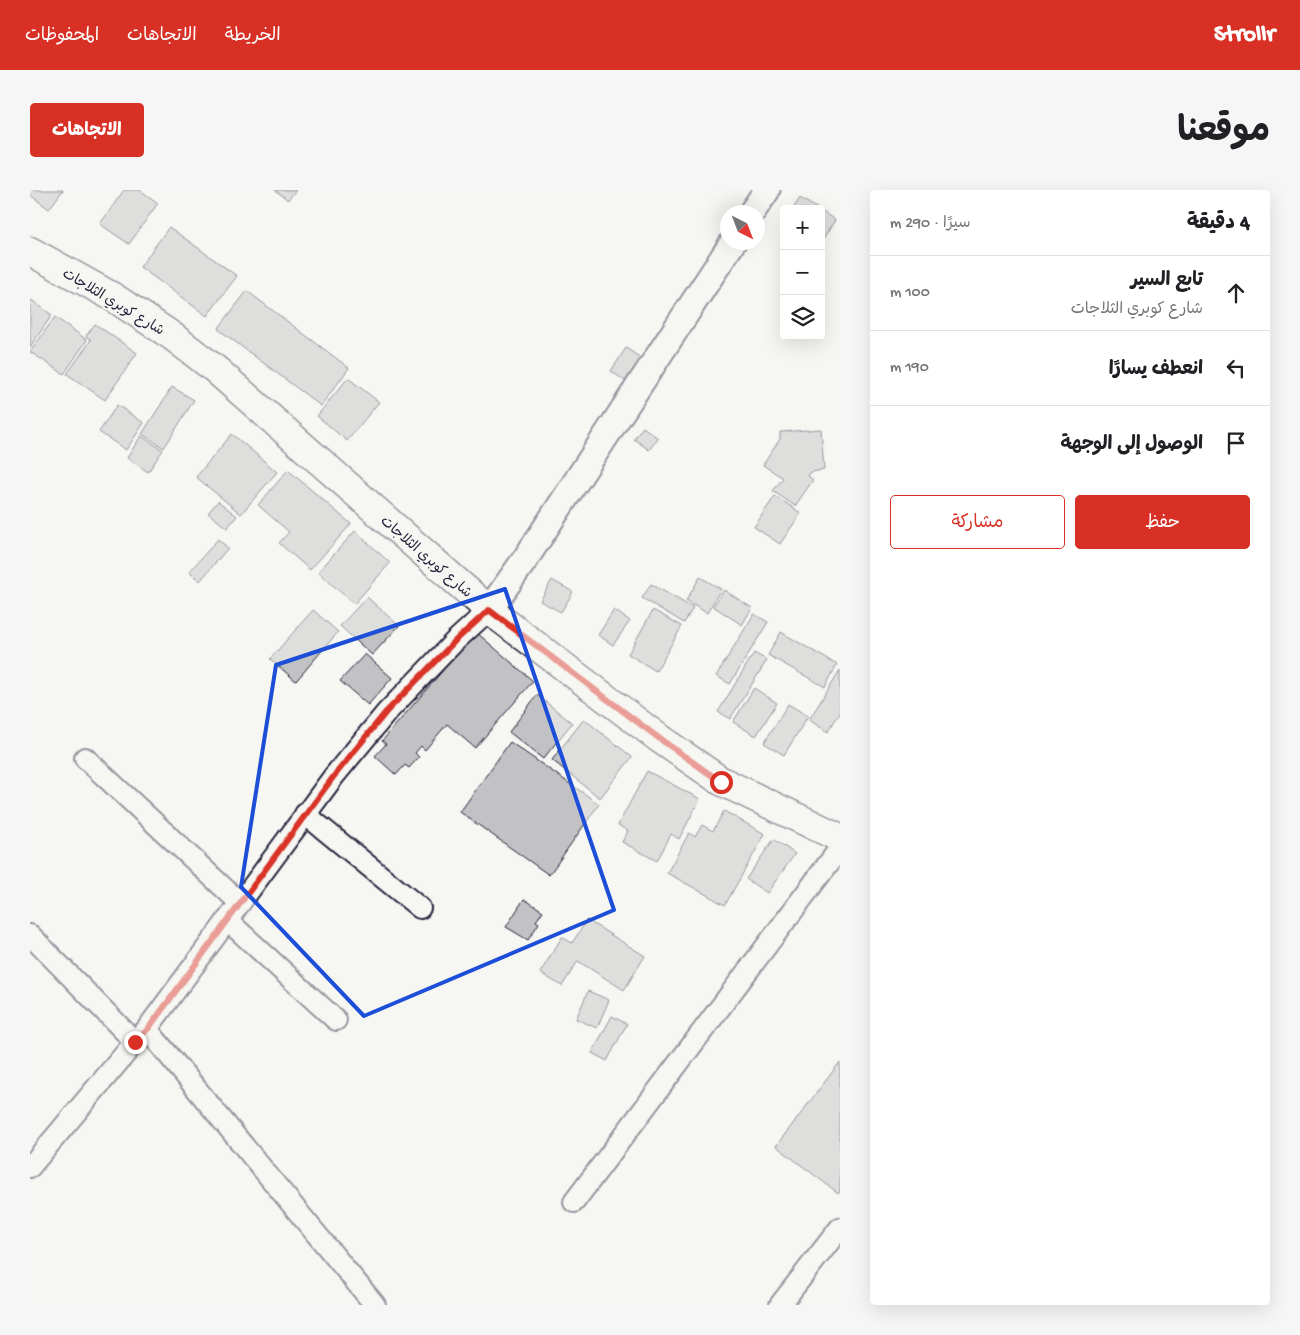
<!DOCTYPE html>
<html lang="ar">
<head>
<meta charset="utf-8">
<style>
	body { margin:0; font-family:"Gochi Hand","Playpen Sans Arabic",sans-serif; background:#f6f6f6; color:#202124; direction:rtl }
	.controls { position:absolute; right:15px; top:15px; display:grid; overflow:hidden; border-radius:5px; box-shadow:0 5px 20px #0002 }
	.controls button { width:45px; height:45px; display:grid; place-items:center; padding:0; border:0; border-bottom:1px solid #e0e0e0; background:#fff; color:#202124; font:25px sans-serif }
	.compass { position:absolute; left:690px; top:15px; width:45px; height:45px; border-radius:50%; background:#fff; box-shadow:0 5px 20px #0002; rotate:138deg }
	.stop { position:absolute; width:15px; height:15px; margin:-11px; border:4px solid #d93025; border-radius:50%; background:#fff }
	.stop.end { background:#d93025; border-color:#fff; box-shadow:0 1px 5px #0008 }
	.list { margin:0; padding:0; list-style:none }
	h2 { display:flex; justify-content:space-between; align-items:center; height:65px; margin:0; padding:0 20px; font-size:21px }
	h2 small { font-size:16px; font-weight:400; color:#757577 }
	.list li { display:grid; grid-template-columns:32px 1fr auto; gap:15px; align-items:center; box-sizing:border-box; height:75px; padding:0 20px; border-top:1px solid #e0e0e0 }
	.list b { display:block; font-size:19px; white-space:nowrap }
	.list p { margin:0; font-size:16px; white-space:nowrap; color:#757577 }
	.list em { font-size:16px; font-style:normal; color:#757577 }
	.actions { display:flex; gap:10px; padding:15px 20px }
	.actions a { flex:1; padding:11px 0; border:1px solid #d93025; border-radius:5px; text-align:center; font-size:18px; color:#d93025 }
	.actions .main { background:#d93025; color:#fff }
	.icon { flex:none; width:28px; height:28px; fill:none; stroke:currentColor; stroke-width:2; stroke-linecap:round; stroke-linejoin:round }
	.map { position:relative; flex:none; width:810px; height:1115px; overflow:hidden; direction:ltr; border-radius:5px }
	header { display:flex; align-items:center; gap:30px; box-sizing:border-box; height:70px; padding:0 25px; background:#d93025; color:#fff }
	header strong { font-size:24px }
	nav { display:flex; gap:28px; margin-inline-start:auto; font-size:18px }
	.intro { display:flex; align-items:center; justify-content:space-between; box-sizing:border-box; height:120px; padding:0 30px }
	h1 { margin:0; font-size:35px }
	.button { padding:12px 22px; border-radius:5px; background:#d93025; color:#fff; font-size:18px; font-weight:700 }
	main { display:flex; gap:30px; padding:0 30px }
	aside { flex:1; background:#fff; border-radius:5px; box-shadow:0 5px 20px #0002 }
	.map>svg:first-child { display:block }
	.building { fill:#c2c2c4; stroke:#22223b }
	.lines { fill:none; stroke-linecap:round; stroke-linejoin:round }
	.minor-casing { stroke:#22223b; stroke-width:24 }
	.tertiary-casing { stroke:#22223b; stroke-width:29 }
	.secondary-casing { stroke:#22223b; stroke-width:31 }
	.minor { stroke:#f6f6f2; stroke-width:20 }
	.tertiary { stroke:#f6f6f2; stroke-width:25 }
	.secondary { stroke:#f6f6f2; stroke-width:28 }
	.route { stroke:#d93025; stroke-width:6 }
	.marked { fill:none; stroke:#1d4ed8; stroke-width:4; stroke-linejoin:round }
	.labels { text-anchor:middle; stroke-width:4; stroke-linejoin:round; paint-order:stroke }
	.street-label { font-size:14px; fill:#22223b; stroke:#f6f6f2 }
</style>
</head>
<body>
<header>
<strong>Strollr</strong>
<nav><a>الخريطة</a><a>الاتجاهات</a><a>المحفوظات</a></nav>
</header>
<div class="intro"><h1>موقعنا</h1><a class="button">الاتجاهات</a></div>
<main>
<aside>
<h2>4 دقيقة<small>سيرًا · 290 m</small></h2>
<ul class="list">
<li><svg class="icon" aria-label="ahead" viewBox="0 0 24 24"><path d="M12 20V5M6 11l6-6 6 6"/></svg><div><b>تابع السير</b><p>شارع كوبري الثلاجات</p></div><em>100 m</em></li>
<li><svg class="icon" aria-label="left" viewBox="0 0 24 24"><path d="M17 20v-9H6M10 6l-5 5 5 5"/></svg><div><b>انعطف يسارًا</b></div><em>190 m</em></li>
<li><svg class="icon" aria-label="arrive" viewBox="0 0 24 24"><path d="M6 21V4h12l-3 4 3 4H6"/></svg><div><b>الوصول إلى الوجهة</b></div></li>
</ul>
<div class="actions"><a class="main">حفظ</a><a>مشاركة</a></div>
</aside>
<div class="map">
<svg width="810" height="1115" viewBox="0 0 810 1115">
	<rect width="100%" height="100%" fill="#f6f6f2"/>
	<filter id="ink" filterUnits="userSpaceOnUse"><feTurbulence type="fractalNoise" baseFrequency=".02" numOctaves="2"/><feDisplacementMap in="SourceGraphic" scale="10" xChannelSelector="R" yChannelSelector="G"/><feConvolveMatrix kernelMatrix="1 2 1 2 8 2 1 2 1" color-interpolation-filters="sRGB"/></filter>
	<g filter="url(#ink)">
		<!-- building -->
		<path class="building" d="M0,0h33l-14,19 -19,-14z
			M94,0h16l18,13 -29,41 -29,-20z
			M245,0h21l-8,10z
			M770,8l18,11h-25z
			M791,21l14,9 -14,23z
			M139,37l68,49 -30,40 -67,-49z
			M217,101l102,77 -28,38 -103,-77z
			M0,109l22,16 -22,32z
			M25,127l32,23 -23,34 -34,-22z
			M65,134l42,29 -32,47 -38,-26 24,-34 -5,-4z
			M596,158l15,10 -16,23 -14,-10z
			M318,188l31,24 -32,39 -30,-25z
			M142,197l22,13 -30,48 -22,-14z
			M87,215l27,18 -18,27 -27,-18z
			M613,237l15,11 -9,12 -15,-11z
			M791,239l3,41 -13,2 -3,4 5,4 -18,26 -22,-15 10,-13 -20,-13 17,-26v-7z
			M202,244l45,38 -36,42 -45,-37z
			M111,246l22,14 -15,22 -21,-14z
			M258,280l63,54 -41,46 -31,-27 10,-11 -31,-27z
			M745,306l26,17 -21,31 -26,-17z
			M188,311l19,15 -10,12 -19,-15z
			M325,341l35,32 -36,41 -36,-32z
			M188,349l10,9 -28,33 -11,-9z
			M670,387l21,12 -14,24 -21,-12z
			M522,390l21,12 -12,20 -21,-11z
			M621,394l42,24 -9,15 -42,-25z
			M694,400l28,18 -10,17 -29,-19z
			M337,407l32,29 -27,29 -32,-29z
			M283,420l25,22 -42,49 -26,-22z
			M584,420l16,11 -17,24 -15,-10z
			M623,420l29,16 -26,45 -28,-17z
			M724,424l14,8 -38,62 -14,-8z
			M446,442l57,49 -58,67 -28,-24 -22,26 -4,-4 -6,7 4,4 -10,11 -4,-3 -9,10 -21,-19 11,-12 -4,-3z
			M751,442l56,33 -12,22 -57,-32z
			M724,463l13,7 -37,59 -12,-7z
			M335,464l27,24 -24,27 -28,-24z
			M810,480v42l-12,20 -19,-12z
			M724,498l23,15 -21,33 -23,-14z
			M507,505l35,28 -29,36 -34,-27z
			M758,514l20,12 -24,39 -20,-12z
			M554,529l48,38 -32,41 -48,-38z
			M480,552l89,62 -50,71 -89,-63z
			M617,581l53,28 -21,40 -8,-5 -14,27 -35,-19 6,-11 -10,-6z
			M694,621l41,23 -40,71 -58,-32 22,-40 6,4 7,-12 11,6z
			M744,649l21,15 -28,39 -21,-14z
			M494,709l19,12 -7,10 3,2 -11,17 -22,-13z
			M557,730l58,36 -21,34 -46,-29 -16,25 -22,-13 22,-36 10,6z
			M558,801l21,9 -12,28 -21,-9z
			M582,826l15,8 -20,37 -15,-8z
			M810,872v129l-2,2 -62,-47z"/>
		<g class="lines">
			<defs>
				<path id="minor" d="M55,568l155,145
					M275,624l115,94
					M197,730l109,100
					M0,745l105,107
					M117,839l228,276
					M0,977l105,-125 12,-13 187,-253 53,-64 68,-71 34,-31
					M544,1012l266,-354
					M750,1115l60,-77"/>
				<path id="tertiary" d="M722,22l15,-22
					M459,420l37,-52 207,-316"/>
				<path id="secondary" d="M0,61l83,46 59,39 43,33 274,241 171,129 61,42 119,57"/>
			</defs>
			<!-- minor casing -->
			<use href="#minor" class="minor-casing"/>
			<!-- tertiary casing -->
			<use href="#tertiary" class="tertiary-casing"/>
			<!-- secondary casing -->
			<use href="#secondary" class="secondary-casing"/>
			<!-- minor -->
			<use href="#minor" class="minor"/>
			<!-- tertiary -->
			<use href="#tertiary" class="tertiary"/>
			<!-- secondary -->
			<use href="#secondary" class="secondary"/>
		</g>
	</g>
	<g class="lines" filter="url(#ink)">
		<!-- route -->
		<path class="route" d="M105,852l13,-13 186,-253 52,-64 69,-71 34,-31 171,129 61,43"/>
	</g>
	<!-- marked area -->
	<path d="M0 0H810V1115H0ZM475,399l109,321 -250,106 -123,-129 35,-222z" fill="#f6f6f2" fill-opacity=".55" fill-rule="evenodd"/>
	<path class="marked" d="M475,399l109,321 -250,106 -123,-129 35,-222z"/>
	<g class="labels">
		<!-- street labels -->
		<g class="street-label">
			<text transform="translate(84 111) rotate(31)" y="5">شارع كوبري الثلاجات</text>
			<text transform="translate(397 366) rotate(41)" y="5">شارع كوبري الثلاجات</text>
		</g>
	</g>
</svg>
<div class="controls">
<button>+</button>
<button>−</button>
<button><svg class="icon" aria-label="layers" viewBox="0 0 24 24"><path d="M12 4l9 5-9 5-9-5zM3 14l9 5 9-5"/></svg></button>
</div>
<svg class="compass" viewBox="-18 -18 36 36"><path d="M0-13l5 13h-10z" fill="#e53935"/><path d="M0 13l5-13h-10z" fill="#757577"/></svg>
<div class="stop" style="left:691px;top:592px"></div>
<div class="stop end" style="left:105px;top:852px"></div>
</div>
</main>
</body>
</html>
